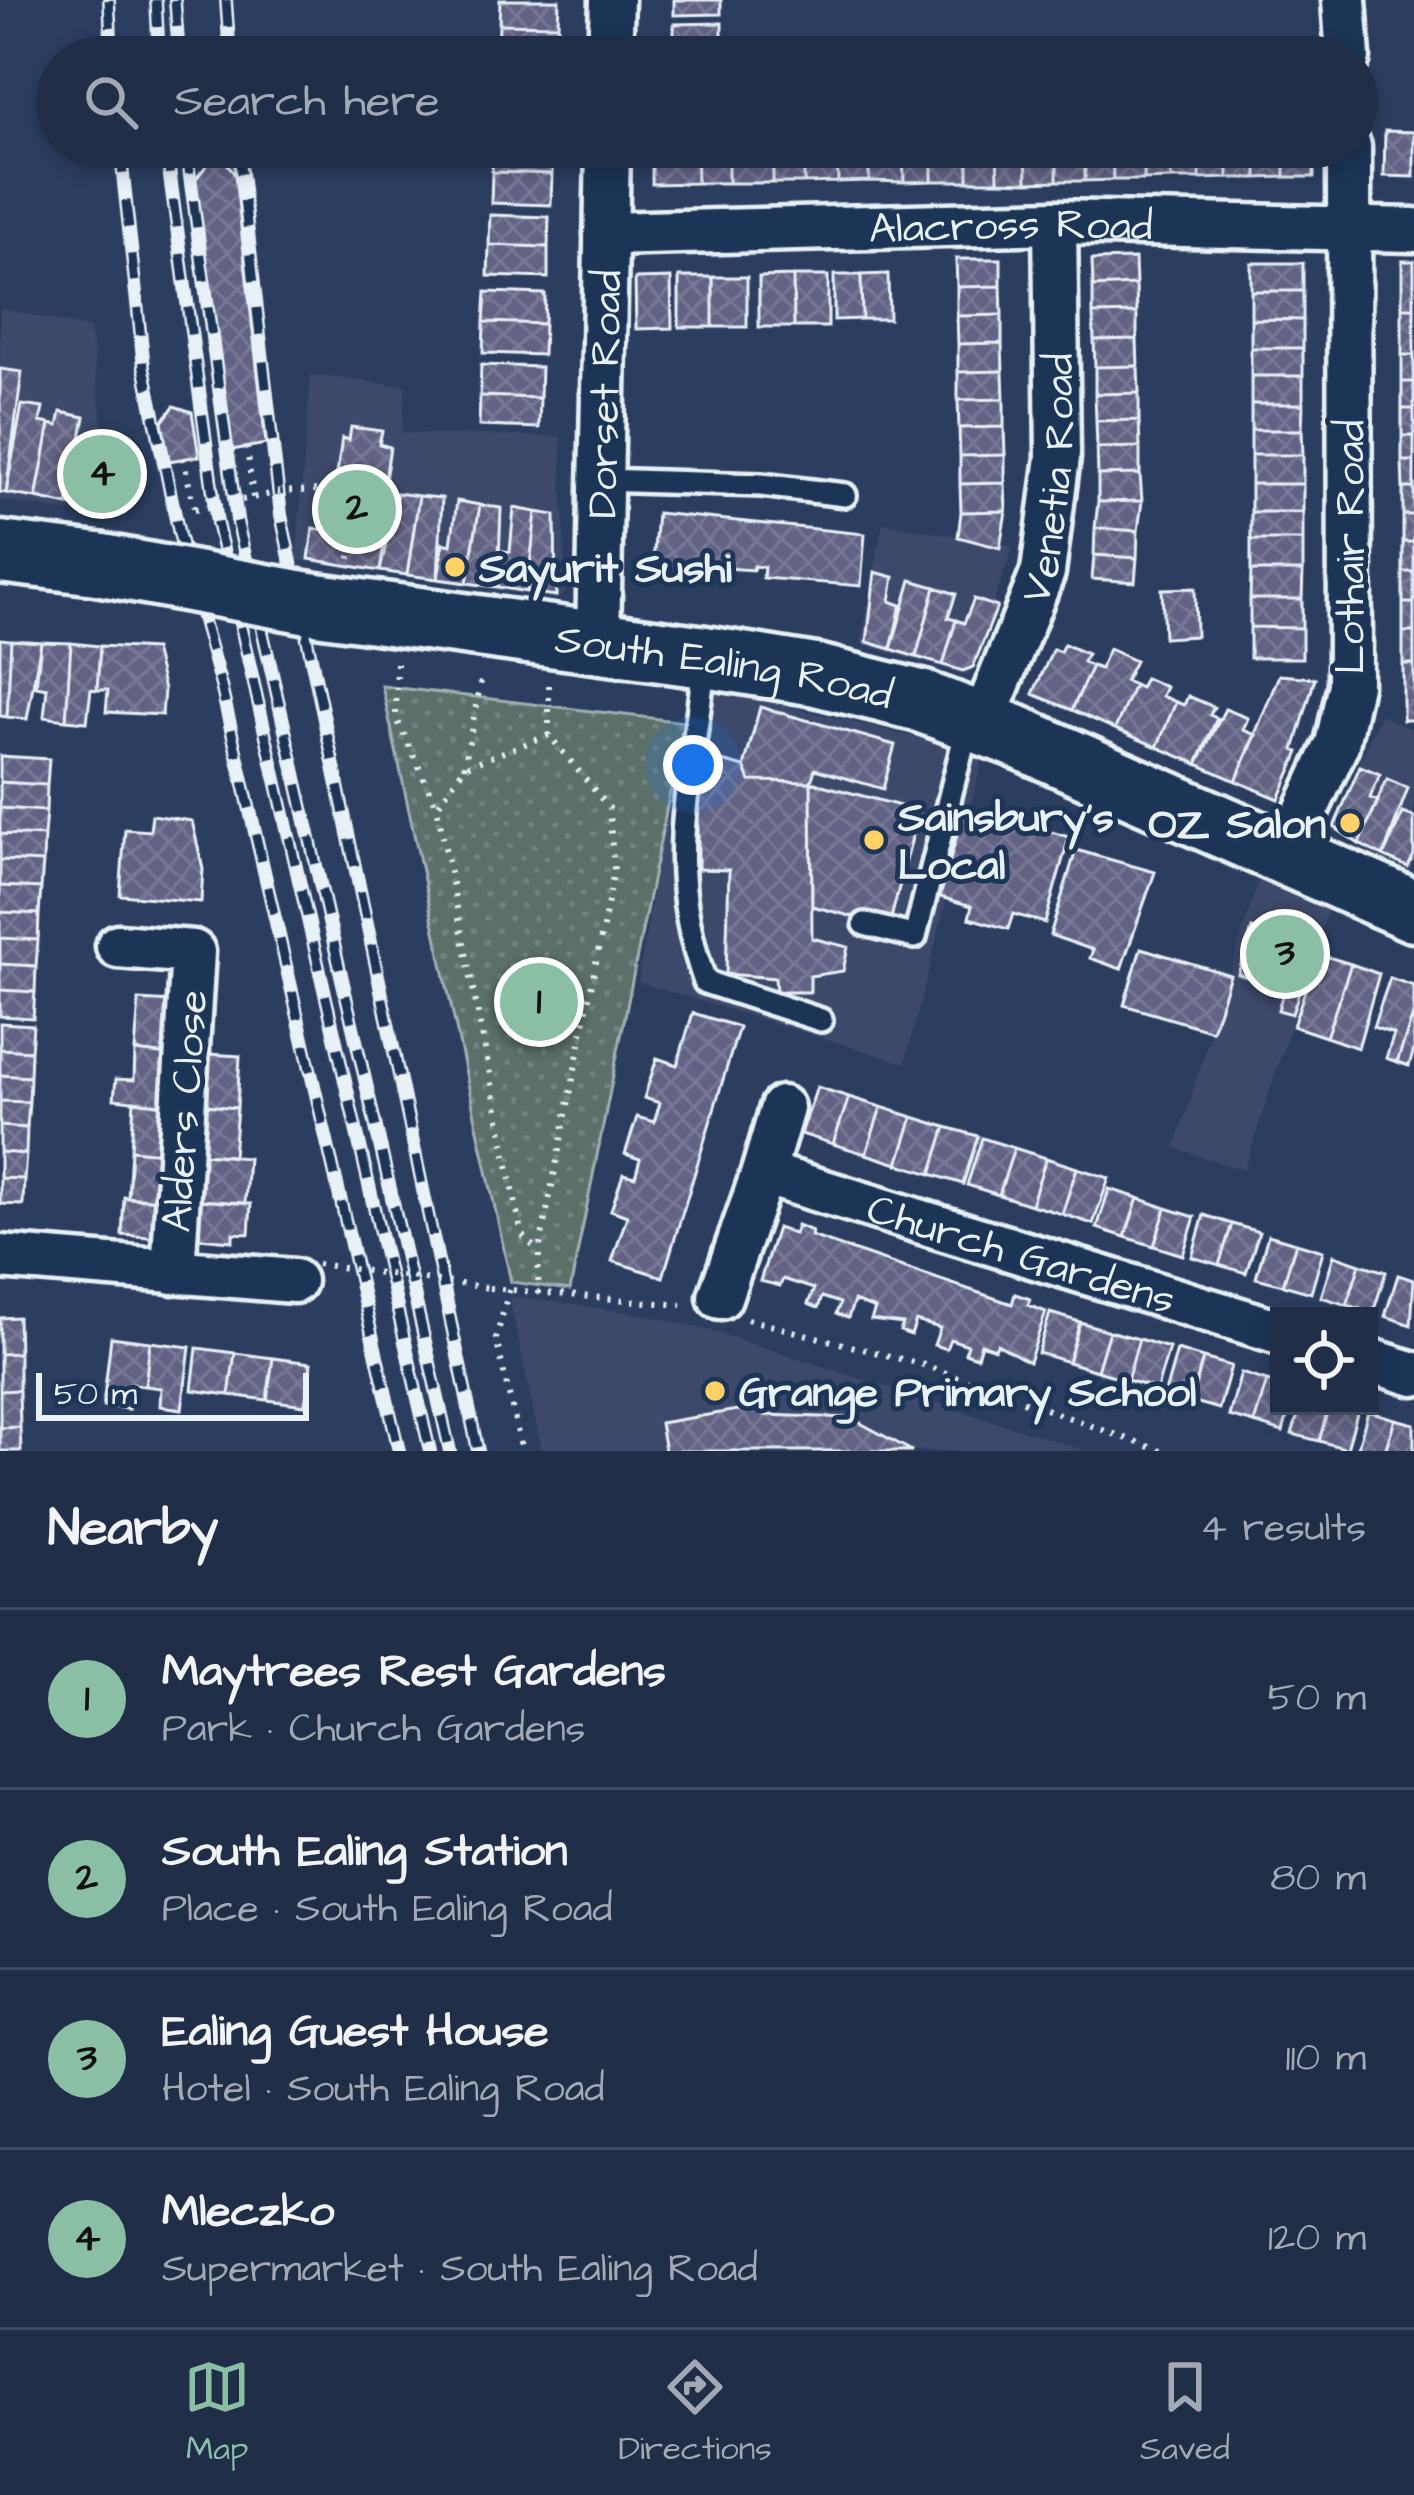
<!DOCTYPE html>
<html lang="en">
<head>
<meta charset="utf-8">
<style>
	body { margin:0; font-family:"Architects Daughter",sans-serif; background:#2d3a52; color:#f1f3f6 }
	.controls { position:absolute; right:36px; bottom:36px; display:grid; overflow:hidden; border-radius:0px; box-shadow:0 6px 18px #0003 }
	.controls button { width:108px; height:108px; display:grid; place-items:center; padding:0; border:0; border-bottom:3px solid #3d4a60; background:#202e48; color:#f1f3f6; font:60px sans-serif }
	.scale { position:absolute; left:36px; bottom:30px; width:273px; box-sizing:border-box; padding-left:12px; border:6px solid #e8f1f8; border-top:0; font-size:33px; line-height:42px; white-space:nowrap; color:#e8f1f8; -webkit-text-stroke:9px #1d3557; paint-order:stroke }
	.you { position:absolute; left:693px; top:765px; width:42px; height:42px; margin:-30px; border:9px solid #fff; border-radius:50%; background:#1a73e8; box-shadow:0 0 0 18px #1a73e833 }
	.badge { display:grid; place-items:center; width:78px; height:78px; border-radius:50%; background:#8abfa5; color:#111; font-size:39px; font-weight:700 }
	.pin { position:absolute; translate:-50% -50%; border:6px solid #fff; box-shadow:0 3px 12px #0006 }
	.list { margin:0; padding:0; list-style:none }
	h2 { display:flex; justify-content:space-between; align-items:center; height:156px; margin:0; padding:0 48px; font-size:51px }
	h2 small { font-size:39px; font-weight:400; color:#a2a8b4 }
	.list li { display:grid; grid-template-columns:78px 1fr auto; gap:36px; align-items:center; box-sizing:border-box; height:180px; padding:0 48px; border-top:3px solid #3d4a60 }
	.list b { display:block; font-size:45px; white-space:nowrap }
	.list p { margin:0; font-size:39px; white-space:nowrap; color:#a2a8b4 }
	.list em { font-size:39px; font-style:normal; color:#a2a8b4 }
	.icon { flex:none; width:66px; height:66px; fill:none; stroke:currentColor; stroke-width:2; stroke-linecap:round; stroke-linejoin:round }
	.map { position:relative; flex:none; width:1414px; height:1451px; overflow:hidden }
	.search { position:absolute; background:#202e48; box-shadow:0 6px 18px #0003; left:36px; right:36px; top:36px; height:132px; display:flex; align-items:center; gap:30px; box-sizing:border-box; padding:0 42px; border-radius:66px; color:#a2a8b4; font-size:45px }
	.sheet { height:876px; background:#202e48 }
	nav { display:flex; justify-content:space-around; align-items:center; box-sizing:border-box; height:168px; border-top:3px solid #3d4a60; background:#202e48; font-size:33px; color:#a2a8b4 }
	nav a { display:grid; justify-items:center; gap:6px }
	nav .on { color:#8abfa5 }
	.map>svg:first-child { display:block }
	.built { fill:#3c496b }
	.park { fill:url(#park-dots); stroke:#a2b0b2; stroke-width:3 }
	.building { fill:url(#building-cross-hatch); stroke:#e8f1f8; stroke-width:3 }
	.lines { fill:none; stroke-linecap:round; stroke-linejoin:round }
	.lane-casing { stroke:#e8f1f8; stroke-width:30 }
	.street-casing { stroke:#e8f1f8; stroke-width:51 }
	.secondary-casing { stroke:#e8f1f8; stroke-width:69 }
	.path { stroke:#e8f1f8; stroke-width:6; stroke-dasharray:3 9; stroke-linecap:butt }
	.lane { stroke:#1d3557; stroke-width:21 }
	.street { stroke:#1d3557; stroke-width:42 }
	.secondary { stroke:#1d3557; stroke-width:60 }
	.rail-casing { stroke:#e8f1f8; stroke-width:14 }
	.rail { stroke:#1d3557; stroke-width:9; stroke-dasharray:27; stroke-linecap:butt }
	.secondary-bridge-casing { stroke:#e8f1f8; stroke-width:69; stroke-linecap:butt }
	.path-bridge { stroke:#e8f1f8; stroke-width:6; stroke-dasharray:3 9; stroke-linecap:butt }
	.secondary-bridge { stroke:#1d3557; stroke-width:60 }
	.poi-dot { fill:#ffd166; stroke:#1d3557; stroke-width:4.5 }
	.labels { text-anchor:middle; stroke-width:10; stroke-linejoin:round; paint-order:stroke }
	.street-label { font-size:42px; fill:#e8f1f8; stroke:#1d3557 }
	.poi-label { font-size:42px; font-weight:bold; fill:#e8f1f8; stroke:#1d3557; text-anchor:start }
</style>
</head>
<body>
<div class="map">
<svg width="1414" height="1451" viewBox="0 0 1414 1451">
	<defs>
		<pattern id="park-dots" width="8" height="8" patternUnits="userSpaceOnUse" patternTransform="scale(3)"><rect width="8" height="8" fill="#5b6f6b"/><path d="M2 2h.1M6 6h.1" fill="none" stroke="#738481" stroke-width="1.8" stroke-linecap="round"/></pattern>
		<pattern id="building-cross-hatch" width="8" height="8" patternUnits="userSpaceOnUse" patternTransform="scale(3)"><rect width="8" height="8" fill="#626284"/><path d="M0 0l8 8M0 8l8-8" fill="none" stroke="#787996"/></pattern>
	</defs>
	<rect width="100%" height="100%" fill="#2b3e60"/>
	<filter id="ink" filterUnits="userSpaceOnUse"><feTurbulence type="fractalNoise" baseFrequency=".00833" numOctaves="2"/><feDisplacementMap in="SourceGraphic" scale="24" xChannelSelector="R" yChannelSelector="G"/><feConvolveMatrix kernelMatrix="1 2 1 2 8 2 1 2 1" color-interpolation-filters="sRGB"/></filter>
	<g filter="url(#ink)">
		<!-- built -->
		<path class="built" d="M0,308l90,21 25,191 -115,-20z
			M311,375l95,11 -4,47 159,4 5,156 -10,6 -260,-39z
			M883,523l130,23 -45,130 -107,-32z
			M687,682l297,72 -79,309 -267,-81z
			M1380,715l34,15v132l-72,-31 -6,-14z
			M1260,876l69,31 -85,263 -69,-22z
			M509,1296l133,18 70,17 375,120h-545z"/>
		<!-- park -->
		<path class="park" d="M382,686l302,36 -114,568 -59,-8z"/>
		<!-- building -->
		<path class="building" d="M500,0h59l-1,25 -59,-1z
			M674,0h47v14l-47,1z
			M722,23v30h-48v-29z
			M499,24l59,1 -1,31 -59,-2z
			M1385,131l29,1v45l-30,-1z
			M493,147h60l-1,27 -60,-2z
			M652,147h44l1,36 -45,1z
			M696,147h32v36h-31z
			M728,147h45v36h-45z
			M773,147h31v36h-31z
			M804,147h33l1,35 -34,1z
			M837,147h32v34l-31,1z
			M869,147h34l1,35 -35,-1z
			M903,147h29v34l-28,1z
			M932,147h36v34h-36z
			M968,147h29l1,34h-30z
			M997,147h29l1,35 -29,-1z
			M1026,147h31v34l-30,1z
			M1057,147h28v34h-28z
			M1085,147h27l1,33 -28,1z
			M1112,147h32v33h-31z
			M1144,147h27v32l-27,1z
			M1171,147h29v32h-29z
			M1200,147h28v31l-28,1z
			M1228,147h29v31h-29z
			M1257,147h28v30l-28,1z
			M1285,147h29v30h-29z
			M211,160l16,3 8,12 31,269 -34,6 -37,-270z
			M492,172l60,2 -1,31 -60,-2z
			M490,215l59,2 -1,30 -59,-2z
			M489,245l59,2v31l-60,-2z
			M956,259h45v27l-44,1z
			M1135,259l1,26 -43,2 -1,-27z
			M1402,261h12v47h-12z
			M1251,263h52v28h-52z
			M888,274l1,45h-27l-1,-44z
			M834,275h27l1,44 -28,1z
			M793,276h35v51h-34z
			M793,276l1,51h-35v-50z
			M679,277h34v50h-34z
			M713,277h34v50h-34z
			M671,278l1,50 -36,1 -1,-50z
			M1136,285l1,28 -44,1v-27z
			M1001,286l1,29 -45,1v-29z
			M1251,291h52v29l-52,-1z
			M486,292l59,2 -1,30 -60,-2z
			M1402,308h12v47h-12z
			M1137,313v26l-43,1 -1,-26z
			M1002,315v28l-44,1 -1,-28z
			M1251,319l52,1v28h-52z
			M484,322l60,2 -1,31 -60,-2z
			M1137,339l1,27 -43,1 -1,-27z
			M1002,343l1,28 -45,1v-28z
			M1251,348h52v28h-52z
			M1402,355h12v27h-12z
			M481,365l60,2 -1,31 -60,-2z
			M1138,366l1,27 -44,1v-27z
			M0,369l22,3 -16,121 -6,-1z
			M1003,371l1,28 -46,1v-28z
			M1251,376h52v28h-52z
			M1402,382h12v27h-12z
			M1139,393v27l-43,1 -1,-27z
			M480,396l60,2 -1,30 -60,-2z
			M1004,399v28l-45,1 -1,-28z
			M1251,404h52l-1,26h-51z
			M22,405l21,3 -3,14 10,2 -14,74 -30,-5z
			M174,406l18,6 7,44 -30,5 -7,-39z
			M1402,409h12v27h-12z
			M61,412l24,5 -17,88 -32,-7 14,-74 8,2z
			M1139,420l1,27 -43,1 -1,-27z
			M351,427l31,4 -3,13 11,3 -13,86 8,2 -5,36 -71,-12 4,-31 16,3 13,-93 7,2z
			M1004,427l1,28 -45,1 -1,-28z
			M1251,430h51l1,25h-52z
			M1402,436h12v25h-12z
			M1140,447v27l-42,1 -1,-27z
			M78,452l25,4 9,56 -44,-7z
			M1005,455v28l-45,1v-28z
			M1251,455h52v29h-52z
			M1402,461h12v27h-11z
			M1140,474l2,27 -44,1v-27z
			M1005,483l1,28 -45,1 -1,-28z
			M1251,484h52v28h-52z
			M1403,488h11v27h-11z
			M397,493l22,3 -12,79 -27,-4z
			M419,496l23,2 -4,81 -31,-4z
			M457,501l23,4 -13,78 -29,-4 5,-36 8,2z
			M1142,501l-4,30 -43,-3 3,-26z
			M480,505l21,3 -3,79 -31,-4z
			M514,508l22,4 -9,80 -29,-5 5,-36 7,1z
			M1006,511l-6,37 -42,-11 3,-25z
			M536,512l19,3 1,81 -29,-4z
			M1251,512h52v28h-52z
			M657,513l208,21 -4,52 -98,-8 1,-11 -10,-1 -1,4 -100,-7z
			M1403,515h11v27h-11z
			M1095,528l43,3 -1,27 -43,-3z
			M1251,540h52v31h-52z
			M1403,542h11v30h-11z
			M1094,555l43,3 -2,24 -43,-3z
			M1251,571h52l-1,28h-52z
			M875,572l19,5 -4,24 11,4 -10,44 -24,-7z
			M1403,572h11v31h-11z
			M911,580l24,7 -19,70 -25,-8z
			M935,587l21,7 -8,24 8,2 -13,45 -27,-8z
			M1195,588l1,48 -32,2 -2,-49z
			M974,599l23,8 -24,60 -10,4 -20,-6 13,-45 8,3z
			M1250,599h52v29l-52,-1z
			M1403,603h11v29h-11z
			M1250,627l52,1v30h-52z
			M1403,632h11v32h-11z
			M0,639l11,1 -4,77 -7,-1z
			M11,640l30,2 -14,77 -20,-2z
			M41,642l30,1 -5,77 -22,-3 3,-29 -11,-2z
			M71,643l29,3 -3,44 -6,-1 -4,33 -21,-2z
			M1064,644l23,10 -4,8 9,4 -20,44 -39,-16 20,-45 7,3z
			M100,646l54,3 10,41 -2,25 -56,-3 2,-22h-11z
			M1109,649l26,12 -10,20 9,4 -19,44 -43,-19 20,-44 8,3z
			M1403,664h11v56h-11z
			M1279,675l36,3 -21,72 5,2 -20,47 -43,-18z
			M1145,678l21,9 -4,9 14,6 -19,45 -42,-18 19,-44 6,3z
			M1188,696l26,11 -4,8 7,3 -20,46 -40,-17 19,-45 8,3z
			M760,707l135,38 -12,44 -68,-20 -4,13 -61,-1 -6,-14z
			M1225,709l23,9 -5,12 13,5 -20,46 -39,-17z
			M0,756l49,3 -2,26 -47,-3z
			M722,761l22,6 6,14 61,1 1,156 36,9 -5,24 -33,5v16h-34l-1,-14 -49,-4 3,-104 -31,-1v-103z
			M1360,766l20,8 -10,24 8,3 -19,43 -25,-17z
			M1387,779l21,9 -25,68 -24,-12z
			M0,782l47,3 -1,26 -46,-3z
			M811,782l108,29 -30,115 -77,-20z
			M0,808l46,3 -2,25 -44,-2z
			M1403,813l11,4v38l-6,12 -25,-11z
			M152,815l40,6 11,48 -2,33 -81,-7 5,-66 25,2z
			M962,816l34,9 2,-8 71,20 -24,86 -32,-9 -5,15 -39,-11 3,-12 -32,-9z
			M0,834l44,2 -1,26 -43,-2z
			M1076,850l79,22 -34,97 -31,-11 3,-8 -43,-15z
			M0,860l43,2 -2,26 -41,-2z
			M0,886l41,2 -2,26 -39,-2z
			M0,912l39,2 -1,26 -38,-2z
			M1252,929l61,19 -21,66 -14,-4 6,-21 -46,-15z
			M0,938l38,2 -2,26 -36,-2z
			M1141,948l89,27 -18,56 -88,-26z
			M1325,956l26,8 -25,73 -33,-11 19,-57 8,3z
			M0,964l36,2 -1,26 -35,-2z
			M1351,964l28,10 -21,74 -32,-11z
			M1390,978l24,8v26l-17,50 -11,-4 8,-24 -21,-7z
			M0,990l35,2 -2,26 -33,-2z
			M139,1000l34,2 -4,53 -34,-4z
			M1414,1012v38l-5,16 -12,-4z
			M693,1013l46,14 -76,250 -51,-16 15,-45 -16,-6 12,-36 12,3 5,-18 -15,-5 12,-37 17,5 6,-19 -16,-5 13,-40 20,7z
			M0,1023l33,2 -2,26 -31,-2z
			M0,1049l31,2 -1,26 -30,-2z
			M135,1051l34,4 -2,50 -53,-6 2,-20 18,1z
			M208,1054l32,2 -3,52 -31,-3z
			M0,1075l30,2 -1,25 -29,-1z
			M817,1087l32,10 -16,47 -32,-10z
			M849,1097l32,10 -15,47 -33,-10z
			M0,1101l29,1 -2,26 -27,-2z
			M134,1101l33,4 -4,48 -32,-3z
			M206,1105l31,3 -4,48 -31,-2z
			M881,1107l32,10 -15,47 -32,-10z
			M913,1117l33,10 -15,47 -33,-10z
			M0,1126l27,2 -1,26 -26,-2z
			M946,1127l32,9 -15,48 -32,-10z
			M982,1138l32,10 -15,47 -32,-10z
			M1014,1148l32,10 -15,47 -32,-10z
			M131,1150l32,3 -2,47 -33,-2z
			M0,1152l26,2 -2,25 -24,-1z
			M202,1154l46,4 -3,45 -46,-3z
			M1046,1158l31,10 -15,46 -31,-9z
			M1077,1168l32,10 -16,46 -31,-10z
			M0,1178l24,1 -1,26 -23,-1z
			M1109,1189l29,9 -13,39 -28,-9z
			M124,1197l40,3 -2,38 -40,-3z
			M1138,1198l28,10 -12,38 -29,-9z
			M199,1200l52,4 -2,30 -16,-1v8l-37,-3z
			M1166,1208l29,9 -12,38 -29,-9z
			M1204,1215l28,9 -13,41 -27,-8z
			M1232,1224l27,8 -13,41 -27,-8z
			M797,1225l15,6 -1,5 201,68 3,-10 15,5 -2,6 18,7 -17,50 -32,-18 -2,5 -14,-5 -4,13 -12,-4 3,-8 -18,-6 -4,10 -12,-4 6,-17 -24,-7 -5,14 -11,-4 3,-7 -32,-4 4,-11 -21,-8 -6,17 -12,-4 4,-11 -18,-6 -4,11 -10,-4 6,-15 -31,-10 -3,7 -20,-5 17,-53 17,6z
			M1268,1235l28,8 -13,42 -27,-7z
			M1296,1243l27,8 -12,42 -28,-8z
			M1334,1255l26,9 -13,41 -26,-8z
			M1360,1264l26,8 -13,41 -26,-8z
			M1398,1275l16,5 -3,45 -26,-9z
			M1050,1313l30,9 -12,40 -30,-9z
			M18,1317l1,36 -19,1v-36z
			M1080,1322l29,9 -12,40 -29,-9z
			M1109,1331l30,8 -12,41 -30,-9z
			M111,1337l39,5 -5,44 -14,-2 -2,25 -26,-3z
			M1139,1339l30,9 -12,41 -30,-9z
			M150,1342l40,5 -8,62 -22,-3 1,-18 -16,-2z
			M197,1348l38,5 -6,42 -37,-5z
			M1177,1350l26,8 -12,43 -26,-8z
			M19,1353v37l-19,1v-37z
			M235,1353l38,5 -6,42 -38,-5z
			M273,1358l38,5 -6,42 -38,-5z
			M1203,1358l28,8 -12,43 -28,-8z
			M1241,1373l26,8 -13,42 -25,-7z
			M1267,1381l12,3v22h11l-7,26 -29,-9z
			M19,1390l1,37 -20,1v-37z
			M762,1406l2,9 87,3 61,33h-247l-5,-28z
			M1301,1406h28l-10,35 -27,-7z
			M1329,1406h30l-12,43 -28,-8z
			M1368,1411l27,8 -10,32h-28z
			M1395,1419l19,5v27h-29z
			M20,1427l1,24h-21v-23z"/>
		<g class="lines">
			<defs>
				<path id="lane" d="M599,480l162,5 84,10
					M704,663c-11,124 -43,194 1,319l116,38
					M865,924l50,13 54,-217"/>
				<g id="street">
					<path d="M1344,0l4,57"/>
					<path d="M610,57l2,-57"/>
					<path id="s1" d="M606,234l449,-12 359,8"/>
					<path id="s2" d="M598,640l10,-493"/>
					<path id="s3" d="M982,724l61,-152 15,-115 -3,-235"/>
					<path d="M1287,852l50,-108 13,-59 -1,-538"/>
					<path d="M118,946l75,6 -20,320"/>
					<path d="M763,1173l19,-65"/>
					<path d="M0,1257l294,24"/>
					<path id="s4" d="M720,1297l43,-124 516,159"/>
					<path d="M1369,1360l45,14"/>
				</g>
				<g id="secondary">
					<path d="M0,552l97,12"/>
					<path id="s5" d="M309,603l396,54 111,18 104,26 93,34 401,176"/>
				</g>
			</defs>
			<!-- lane casing -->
			<use href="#lane" class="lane-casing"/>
			<!-- street casing -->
			<use href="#street" class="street-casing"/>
			<!-- secondary casing -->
			<use href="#secondary" class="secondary-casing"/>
			<!-- path -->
			<path class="path" d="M247,447l6,51
				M183,458l12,52
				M335,489l24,9 -10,65
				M397,663l-1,54 41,90
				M549,685v50
				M464,767l18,-91
				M489,1288l193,17
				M509,1290l-13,49 26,112
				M538,1294l1,-42 75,-381 -5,-63 -60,-73 -85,32 -27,40 85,428 17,17
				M747,1319l177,46 237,86"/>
			<!-- lane -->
			<use href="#lane" class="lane"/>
			<!-- street -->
			<use href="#street" class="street"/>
			<!-- secondary -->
			<use href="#secondary" class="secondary"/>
			<defs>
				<path id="rail" d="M109,0l3,57
					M156,0l3,57
					M175,0l4,57
					M226,0l4,57
					M120,147l24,220 35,167 42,152 178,765
					M166,147l51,376 213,928
					M186,147l51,373 213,931
					M238,147l43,368 197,936"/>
			</defs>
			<!-- rail casing -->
			<use href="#rail" class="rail-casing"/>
			<!-- rail -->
			<use href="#rail" class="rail"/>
			<defs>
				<path id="secondary-bridge" d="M97,564l212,39"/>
			</defs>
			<!-- secondary-bridge casing -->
			<use href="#secondary-bridge" class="secondary-bridge-casing"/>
			<!-- path-bridge -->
			<path class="path-bridge" d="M195,510l85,-18 55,-3
				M317,1264l172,24"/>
			<!-- secondary-bridge -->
			<use href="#secondary-bridge" class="secondary-bridge"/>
		</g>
	</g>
	<!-- markers -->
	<g class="poi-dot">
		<circle cx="455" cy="567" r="12"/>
		<circle cx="1350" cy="823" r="12"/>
		<circle cx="874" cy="840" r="12"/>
		<circle cx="715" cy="1391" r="12"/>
	</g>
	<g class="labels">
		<!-- street labels -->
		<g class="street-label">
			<text dy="15" stroke="none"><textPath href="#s1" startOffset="405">Alacross Road</textPath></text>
			<text dy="15" stroke="none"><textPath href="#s2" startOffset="246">Dorset Road</textPath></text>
			<text dy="15" stroke="none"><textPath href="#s3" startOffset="258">Venetia Road</textPath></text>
			<text transform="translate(1349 547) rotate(-90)" y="15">Lothair Road</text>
			<text dy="15" stroke="none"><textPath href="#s5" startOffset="420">South Ealing Road</textPath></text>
			<text transform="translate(183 1111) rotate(-86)" y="15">Alders Close</text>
			<text dy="15" stroke="none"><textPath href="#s4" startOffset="402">Church Gardens</textPath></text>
		</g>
		<!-- poi labels -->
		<g class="poi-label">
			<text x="479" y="582">Sayurit Sushi</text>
			<text x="898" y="831">Sainsbury's<tspan x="898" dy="48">Local</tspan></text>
			<text x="1326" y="838" text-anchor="end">OZ Salon</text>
			<text x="739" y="1406">Grange Primary School</text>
		</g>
	</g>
</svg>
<div class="controls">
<button><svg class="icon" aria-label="locate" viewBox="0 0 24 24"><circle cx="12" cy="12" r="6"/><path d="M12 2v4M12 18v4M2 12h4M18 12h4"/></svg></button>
</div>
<div class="scale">50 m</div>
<div class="you"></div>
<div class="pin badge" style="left:539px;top:1002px">1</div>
<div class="pin badge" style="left:357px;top:509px">2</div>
<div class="pin badge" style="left:1285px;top:954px">3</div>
<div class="pin badge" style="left:102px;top:474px">4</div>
<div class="search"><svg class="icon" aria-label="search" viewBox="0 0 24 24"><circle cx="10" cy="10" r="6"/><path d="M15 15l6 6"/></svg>Search here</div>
</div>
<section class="sheet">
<h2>Nearby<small>4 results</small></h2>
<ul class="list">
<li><span class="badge">1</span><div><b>Maytrees Rest Gardens</b><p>Park · Church Gardens</p></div><em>50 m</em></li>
<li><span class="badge">2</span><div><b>South Ealing Station</b><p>Place · South Ealing Road</p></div><em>80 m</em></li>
<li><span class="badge">3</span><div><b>Ealing Guest House</b><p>Hotel · South Ealing Road</p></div><em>110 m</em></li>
<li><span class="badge">4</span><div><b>Mleczko</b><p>Supermarket · South Ealing Road</p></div><em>120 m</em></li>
</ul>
</section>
<nav>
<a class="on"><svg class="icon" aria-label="map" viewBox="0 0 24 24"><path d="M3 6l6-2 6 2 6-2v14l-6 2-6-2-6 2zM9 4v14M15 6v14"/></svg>Map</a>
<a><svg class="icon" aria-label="directions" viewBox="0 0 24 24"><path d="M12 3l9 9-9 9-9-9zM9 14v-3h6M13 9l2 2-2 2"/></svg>Directions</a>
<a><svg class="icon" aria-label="saved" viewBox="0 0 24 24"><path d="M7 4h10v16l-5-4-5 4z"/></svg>Saved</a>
</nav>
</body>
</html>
